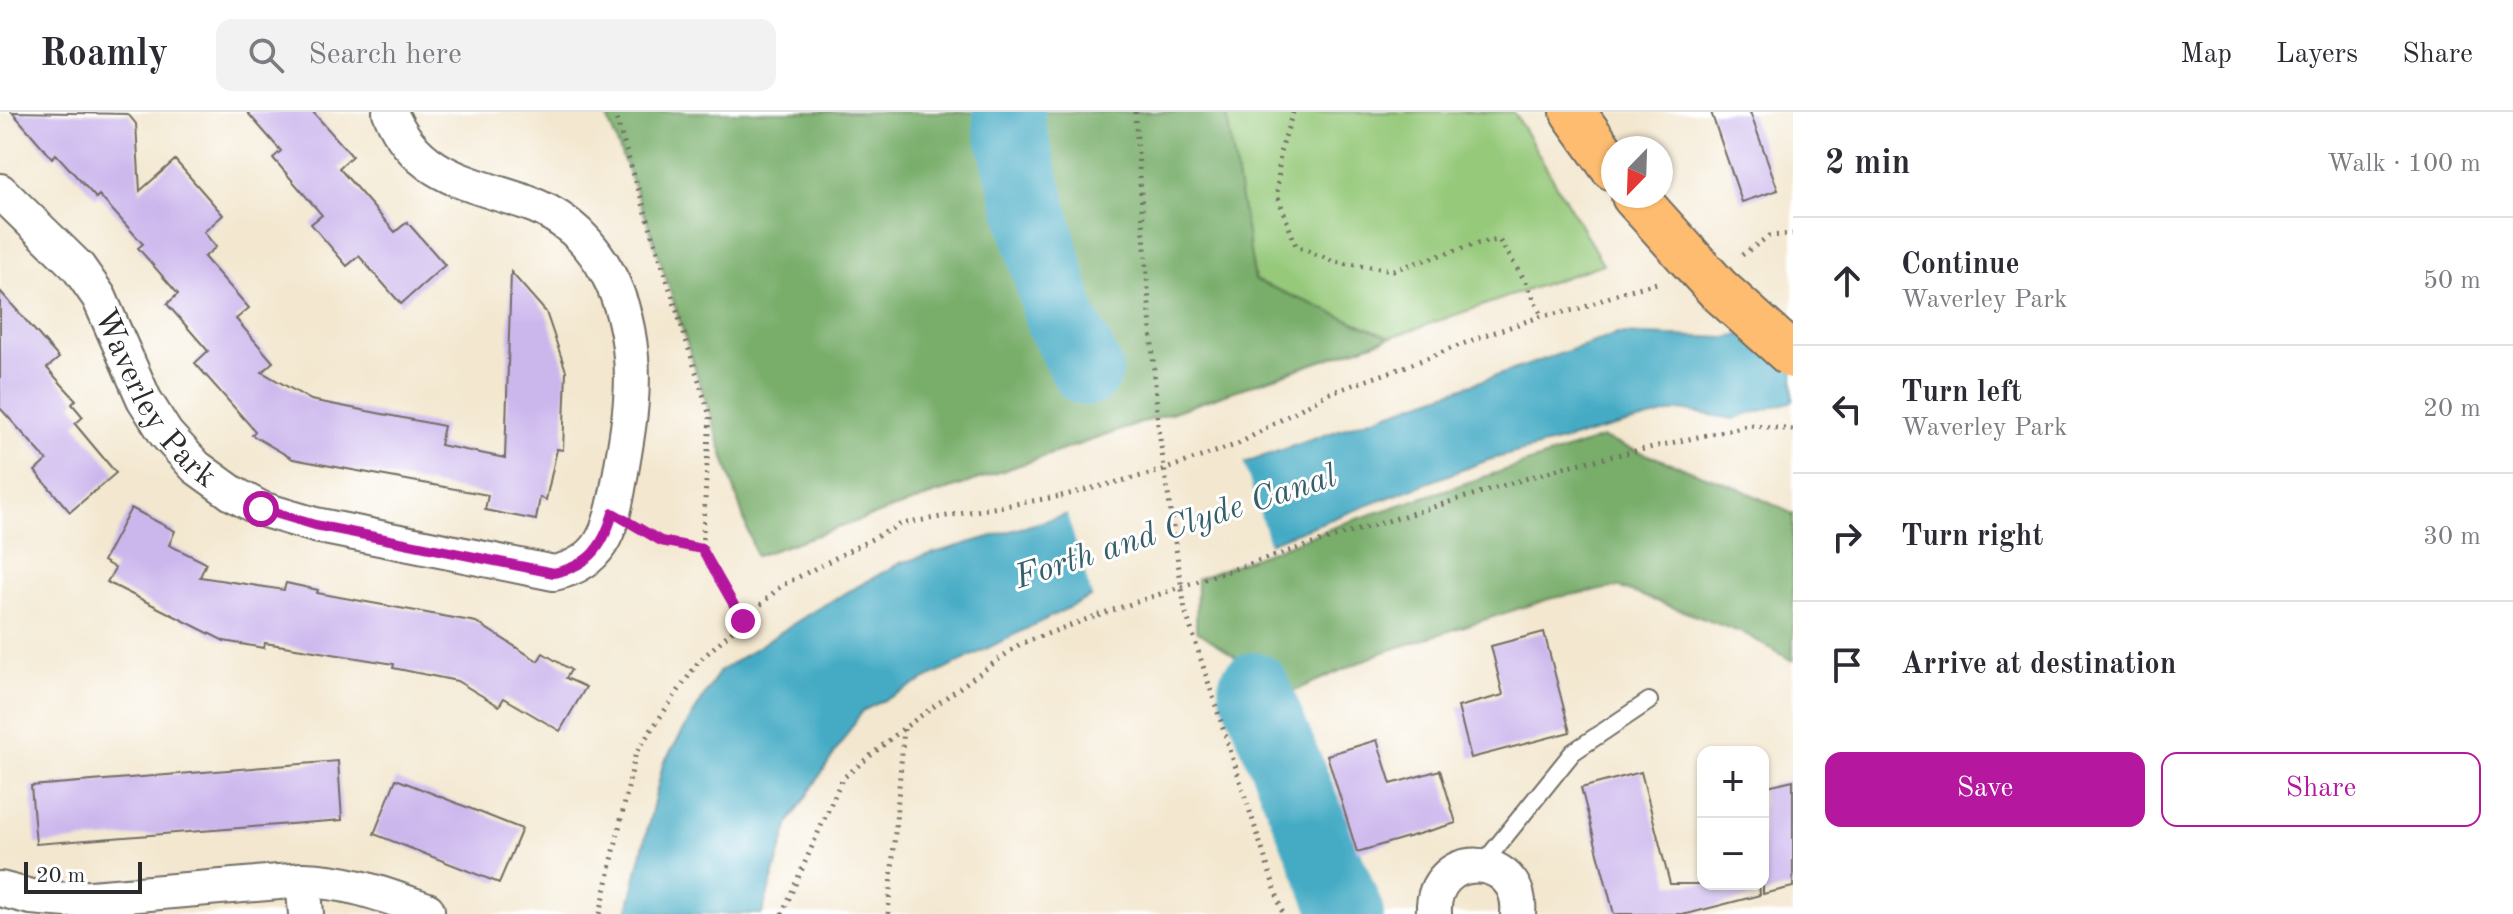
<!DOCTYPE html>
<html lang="en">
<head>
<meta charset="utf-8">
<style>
	body { margin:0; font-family:"Old Standard TT",serif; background:#f2f2f3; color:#2b2b33 }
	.controls { position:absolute; right:24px; bottom:24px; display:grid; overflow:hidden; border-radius:16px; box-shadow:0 2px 6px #0004 }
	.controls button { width:72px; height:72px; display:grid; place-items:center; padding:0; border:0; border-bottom:2px solid #e1e1e2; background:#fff; color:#2b2b33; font:40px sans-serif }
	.compass { position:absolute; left:1601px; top:24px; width:72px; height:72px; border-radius:50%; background:#fff; box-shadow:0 2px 6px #0004; rotate:203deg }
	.scale { position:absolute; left:24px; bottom:20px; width:118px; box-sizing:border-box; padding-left:8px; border:4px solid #2b2b2b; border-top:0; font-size:22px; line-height:28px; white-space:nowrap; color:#2b2b2b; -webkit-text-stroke:6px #fff; paint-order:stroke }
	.stop { position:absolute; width:24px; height:24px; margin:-18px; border:6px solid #b5179e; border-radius:50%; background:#fff }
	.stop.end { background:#b5179e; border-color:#fff; box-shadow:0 2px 8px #0008 }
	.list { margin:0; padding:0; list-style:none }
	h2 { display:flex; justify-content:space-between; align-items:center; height:104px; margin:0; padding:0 32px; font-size:34px }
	h2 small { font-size:26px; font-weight:400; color:#7c7c81 }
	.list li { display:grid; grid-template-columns:52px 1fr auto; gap:24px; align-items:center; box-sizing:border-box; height:128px; padding:0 32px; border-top:2px solid #e1e1e2 }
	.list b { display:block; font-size:30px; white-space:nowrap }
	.list p { margin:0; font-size:26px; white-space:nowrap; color:#7c7c81 }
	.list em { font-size:26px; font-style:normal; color:#7c7c81 }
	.actions { display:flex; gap:16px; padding:24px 32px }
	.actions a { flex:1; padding:18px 0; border:2px solid #b5179e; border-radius:16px; text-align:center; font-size:28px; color:#b5179e }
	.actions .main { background:#b5179e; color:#fff }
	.icon { flex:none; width:44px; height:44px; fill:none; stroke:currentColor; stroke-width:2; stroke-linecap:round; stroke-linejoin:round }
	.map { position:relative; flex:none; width:1793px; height:802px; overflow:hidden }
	header { display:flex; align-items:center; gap:48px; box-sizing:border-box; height:112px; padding:0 40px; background:#fff; border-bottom:2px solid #e1e1e2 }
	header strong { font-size:38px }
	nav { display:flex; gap:44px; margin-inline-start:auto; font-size:28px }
	.search { width:560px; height:72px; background:#f2f2f3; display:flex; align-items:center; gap:20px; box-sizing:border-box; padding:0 28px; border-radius:16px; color:#7c7c81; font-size:30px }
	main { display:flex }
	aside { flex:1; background:#fff }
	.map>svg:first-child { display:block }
	.green { fill:#96c97a; stroke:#607a52; stroke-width:2 }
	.forest { fill:#78ad6a; stroke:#526c4a; stroke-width:2 }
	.water { fill:#45abc5; stroke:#386b78; stroke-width:2 }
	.pier { fill:#f3e7cf }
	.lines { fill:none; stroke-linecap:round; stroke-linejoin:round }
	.river { stroke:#45abc5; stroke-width:72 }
	.building { fill:#ccb7ed }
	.service-casing { stroke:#716d64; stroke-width:20 }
	.minor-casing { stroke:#716d64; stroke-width:38 }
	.primary-casing { stroke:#716d64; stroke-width:48 }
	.path { stroke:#716d64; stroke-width:5; stroke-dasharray:2 6; stroke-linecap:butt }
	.service { stroke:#fff; stroke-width:16 }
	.minor { stroke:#fff; stroke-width:34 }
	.primary { stroke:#fdbc6f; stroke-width:44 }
	.primary-bridge-casing { stroke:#716d64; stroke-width:48; stroke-linecap:butt }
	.path-bridge { stroke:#716d64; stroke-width:5; stroke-dasharray:2 6; stroke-linecap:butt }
	.primary-bridge { stroke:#fdbc6f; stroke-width:44 }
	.route { stroke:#b5179e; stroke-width:10 }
	.labels { text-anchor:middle; stroke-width:6; stroke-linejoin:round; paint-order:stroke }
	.street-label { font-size:32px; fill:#2b2b2b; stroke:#fff }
	.water-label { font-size:34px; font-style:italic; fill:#355e69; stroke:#fff }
</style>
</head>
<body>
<header>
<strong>Roamly</strong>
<div class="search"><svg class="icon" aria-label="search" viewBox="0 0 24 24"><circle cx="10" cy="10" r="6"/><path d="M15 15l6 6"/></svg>Search here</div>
<nav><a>Map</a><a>Layers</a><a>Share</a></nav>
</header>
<main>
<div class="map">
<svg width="1793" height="802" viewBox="0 0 1793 802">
	<rect width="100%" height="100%" fill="#fff"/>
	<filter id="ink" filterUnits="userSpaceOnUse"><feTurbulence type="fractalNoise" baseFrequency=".0125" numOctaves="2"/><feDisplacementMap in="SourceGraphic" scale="16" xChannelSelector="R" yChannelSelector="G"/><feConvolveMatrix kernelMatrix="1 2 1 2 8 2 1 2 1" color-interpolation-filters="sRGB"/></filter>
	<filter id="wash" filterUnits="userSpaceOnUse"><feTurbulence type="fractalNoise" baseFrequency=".006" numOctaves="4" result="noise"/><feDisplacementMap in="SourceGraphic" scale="32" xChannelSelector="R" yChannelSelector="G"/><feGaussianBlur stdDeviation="1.8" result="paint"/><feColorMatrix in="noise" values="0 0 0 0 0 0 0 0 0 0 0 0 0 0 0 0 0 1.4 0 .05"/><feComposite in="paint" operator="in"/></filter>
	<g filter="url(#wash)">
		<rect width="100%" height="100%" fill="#f3e7cf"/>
		<!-- green -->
		<path class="green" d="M613,0h901l89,152 -847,292z"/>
		<!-- forest -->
		<path class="forest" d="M605,0h621l29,168 135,57 -634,219 -106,-327z
			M1602,326l134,49 57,27v147l-48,-27 -127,-47 -66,11 -171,55 -92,40 -93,-63 1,-51 148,-56z"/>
		<!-- water -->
		<path class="water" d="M1793,210v79l-59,18 -54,-9 -192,50 -220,83 -42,8 -134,45 -230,115 -73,112 -27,91h-135l36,-150 56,-92 96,-62 85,-47 344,-100 373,-129 109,4z"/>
		<!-- pier -->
		<path class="pier" d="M1243,348l27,86 -43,8 -134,46 -27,-89z"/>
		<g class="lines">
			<!-- river -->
			<path class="river" d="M1009,0v14l52,194 26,50
				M1254,576l94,226"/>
		</g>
		<g id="blocks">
			<!-- building -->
			<path class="building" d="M12,0l116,2 8,10 4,67 35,-31 48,55 -19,17 12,15 -12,10 45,51 -13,11 37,43 -11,10 49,28 133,26 -4,19 65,13 6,-186 35,40 20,59 -3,79 -6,-1 -11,51 -6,-3 -4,23 -51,-10 3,-15 -195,-36 -41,-24 3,-4 -60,-68 13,-12 -41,-47 11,-10 -40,-46 5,-4 -44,-49 -3,3 -40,-44 -4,4z
				M247,0h66l39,44 -13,12 56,64 12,-10 38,43 -44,39 -42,-48 -12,10 -36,-42 11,-9 -49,-57 8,-7z
				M1711,0h39l28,78 -36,12z
				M0,179l59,67 -12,10 29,32 -4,4 11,13 -8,7 41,49 -46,39 -35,-41 12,-11 -47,-52z
				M131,396l44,23 -6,14 37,18 -6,14 84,13 2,-7 32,7 -1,3 159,29 62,39 5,-8 28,17 -5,8 20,9 -26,44 -56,-33 -5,8 -42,-25 -64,-13 1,-4 -129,-21 -1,5 -40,-7 -117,-59 8,-14 -12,-7z
				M1544,520l26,100 -99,26 -13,-51 45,-12 -12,-49z
				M1377,628l14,44 49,-14 16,53 -99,29 -30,-97z
				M338,649l4,59 -306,24 -5,-58z
				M1641,660l29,112h89l1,11 -73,19h-73l-33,-126z
				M396,667l126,50 -23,54 -125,-49z
				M1793,668v107l-30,7v-107z"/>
		</g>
	</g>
	<g filter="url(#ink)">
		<use href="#blocks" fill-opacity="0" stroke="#716d64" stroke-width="2"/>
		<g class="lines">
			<defs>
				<path id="service" d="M1482,753l91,-113 76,-51"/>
				<g id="minor">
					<path id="s1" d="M0,79l78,76 21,30 45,102 22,35 30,33 36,26 29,16 54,16 239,48c47,-10 56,-41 64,-84 7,-42 17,-89 13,-132 -6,-69 -38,-132 -106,-155 -59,-20 -109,-26 -135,-90"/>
					<path d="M303,768l3,34"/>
					<path d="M0,777l31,8 36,3 236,-20c46,1 81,15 124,30"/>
					<path d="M1434,802c-4,-66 90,-63 84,0"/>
				</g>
				<path id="primary" d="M1573,0l40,56
					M1634,84l54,60"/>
			</defs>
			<!-- service casing -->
			<use href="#service" class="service-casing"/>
			<!-- minor casing -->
			<use href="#minor" class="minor-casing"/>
			<!-- primary casing -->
			<use href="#primary" class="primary-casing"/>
			<!-- path -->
			<path class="path" d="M614,0l96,304 -8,133 41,72
				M1135,0l23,313 27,185 98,304
				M1293,0l-13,41 -3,41 19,52 38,16 59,8 83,-26 23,-4 27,42 16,34
				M1742,143l27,-19 24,-2
				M1238,332l89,-50 72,-25 79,-31 64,-22 38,-7 42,-17 35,-9
				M645,420l16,9 41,8
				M1273,444l291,-89 187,-42 42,5
				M600,802l36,-162 63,-91 82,-75 120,-62 160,-28
				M782,802l60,-135 62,-51 116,-84 78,-29
				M888,802l16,-185"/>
			<!-- service -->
			<use href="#service" class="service"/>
			<!-- minor -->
			<use href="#minor" class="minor"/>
			<!-- primary -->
			<use href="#primary" class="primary"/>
			<defs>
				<path id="primary-bridge" d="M1688,144l30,33 75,67"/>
			</defs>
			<!-- primary-bridge casing -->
			<use href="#primary-bridge" class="primary-bridge-casing"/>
			<!-- path-bridge -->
			<path class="path-bridge" d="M1061,384l96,-24 81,-28
				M1098,503l175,-59"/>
			<!-- primary-bridge -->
			<use href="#primary-bridge" class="primary-bridge"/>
		</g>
	</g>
	<g class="lines" filter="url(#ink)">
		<!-- route -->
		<path class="route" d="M261,397l54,16 239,48c36,-8 49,-26 59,-60l48,28 41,8 41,72"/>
	</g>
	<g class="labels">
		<!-- street labels -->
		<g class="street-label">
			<text dy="11" stroke="none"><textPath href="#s1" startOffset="262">Waverley Park</textPath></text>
		</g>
		<!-- water labels -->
		<g class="water-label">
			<text transform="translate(1175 413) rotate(-18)" y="12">Forth and Clyde Canal</text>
		</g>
	</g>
</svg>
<div class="controls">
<button>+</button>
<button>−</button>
</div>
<svg class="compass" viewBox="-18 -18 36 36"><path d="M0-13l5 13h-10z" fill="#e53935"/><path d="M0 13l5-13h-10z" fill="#7c7c81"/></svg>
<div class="scale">20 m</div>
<div class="stop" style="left:261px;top:397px"></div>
<div class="stop end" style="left:743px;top:509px"></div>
</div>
<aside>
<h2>2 min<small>Walk · 100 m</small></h2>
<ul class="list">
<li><svg class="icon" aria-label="ahead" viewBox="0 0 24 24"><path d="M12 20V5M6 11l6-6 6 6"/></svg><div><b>Continue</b><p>Waverley Park</p></div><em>50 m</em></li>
<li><svg class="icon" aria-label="left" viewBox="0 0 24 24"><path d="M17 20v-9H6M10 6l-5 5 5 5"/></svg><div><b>Turn left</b><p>Waverley Park</p></div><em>20 m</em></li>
<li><svg class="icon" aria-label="right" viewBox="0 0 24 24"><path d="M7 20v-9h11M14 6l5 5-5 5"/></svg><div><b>Turn right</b></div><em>30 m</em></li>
<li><svg class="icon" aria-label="arrive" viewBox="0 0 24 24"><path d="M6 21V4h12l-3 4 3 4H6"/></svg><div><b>Arrive at destination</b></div></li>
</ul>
<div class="actions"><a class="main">Save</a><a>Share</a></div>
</aside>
</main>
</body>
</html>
